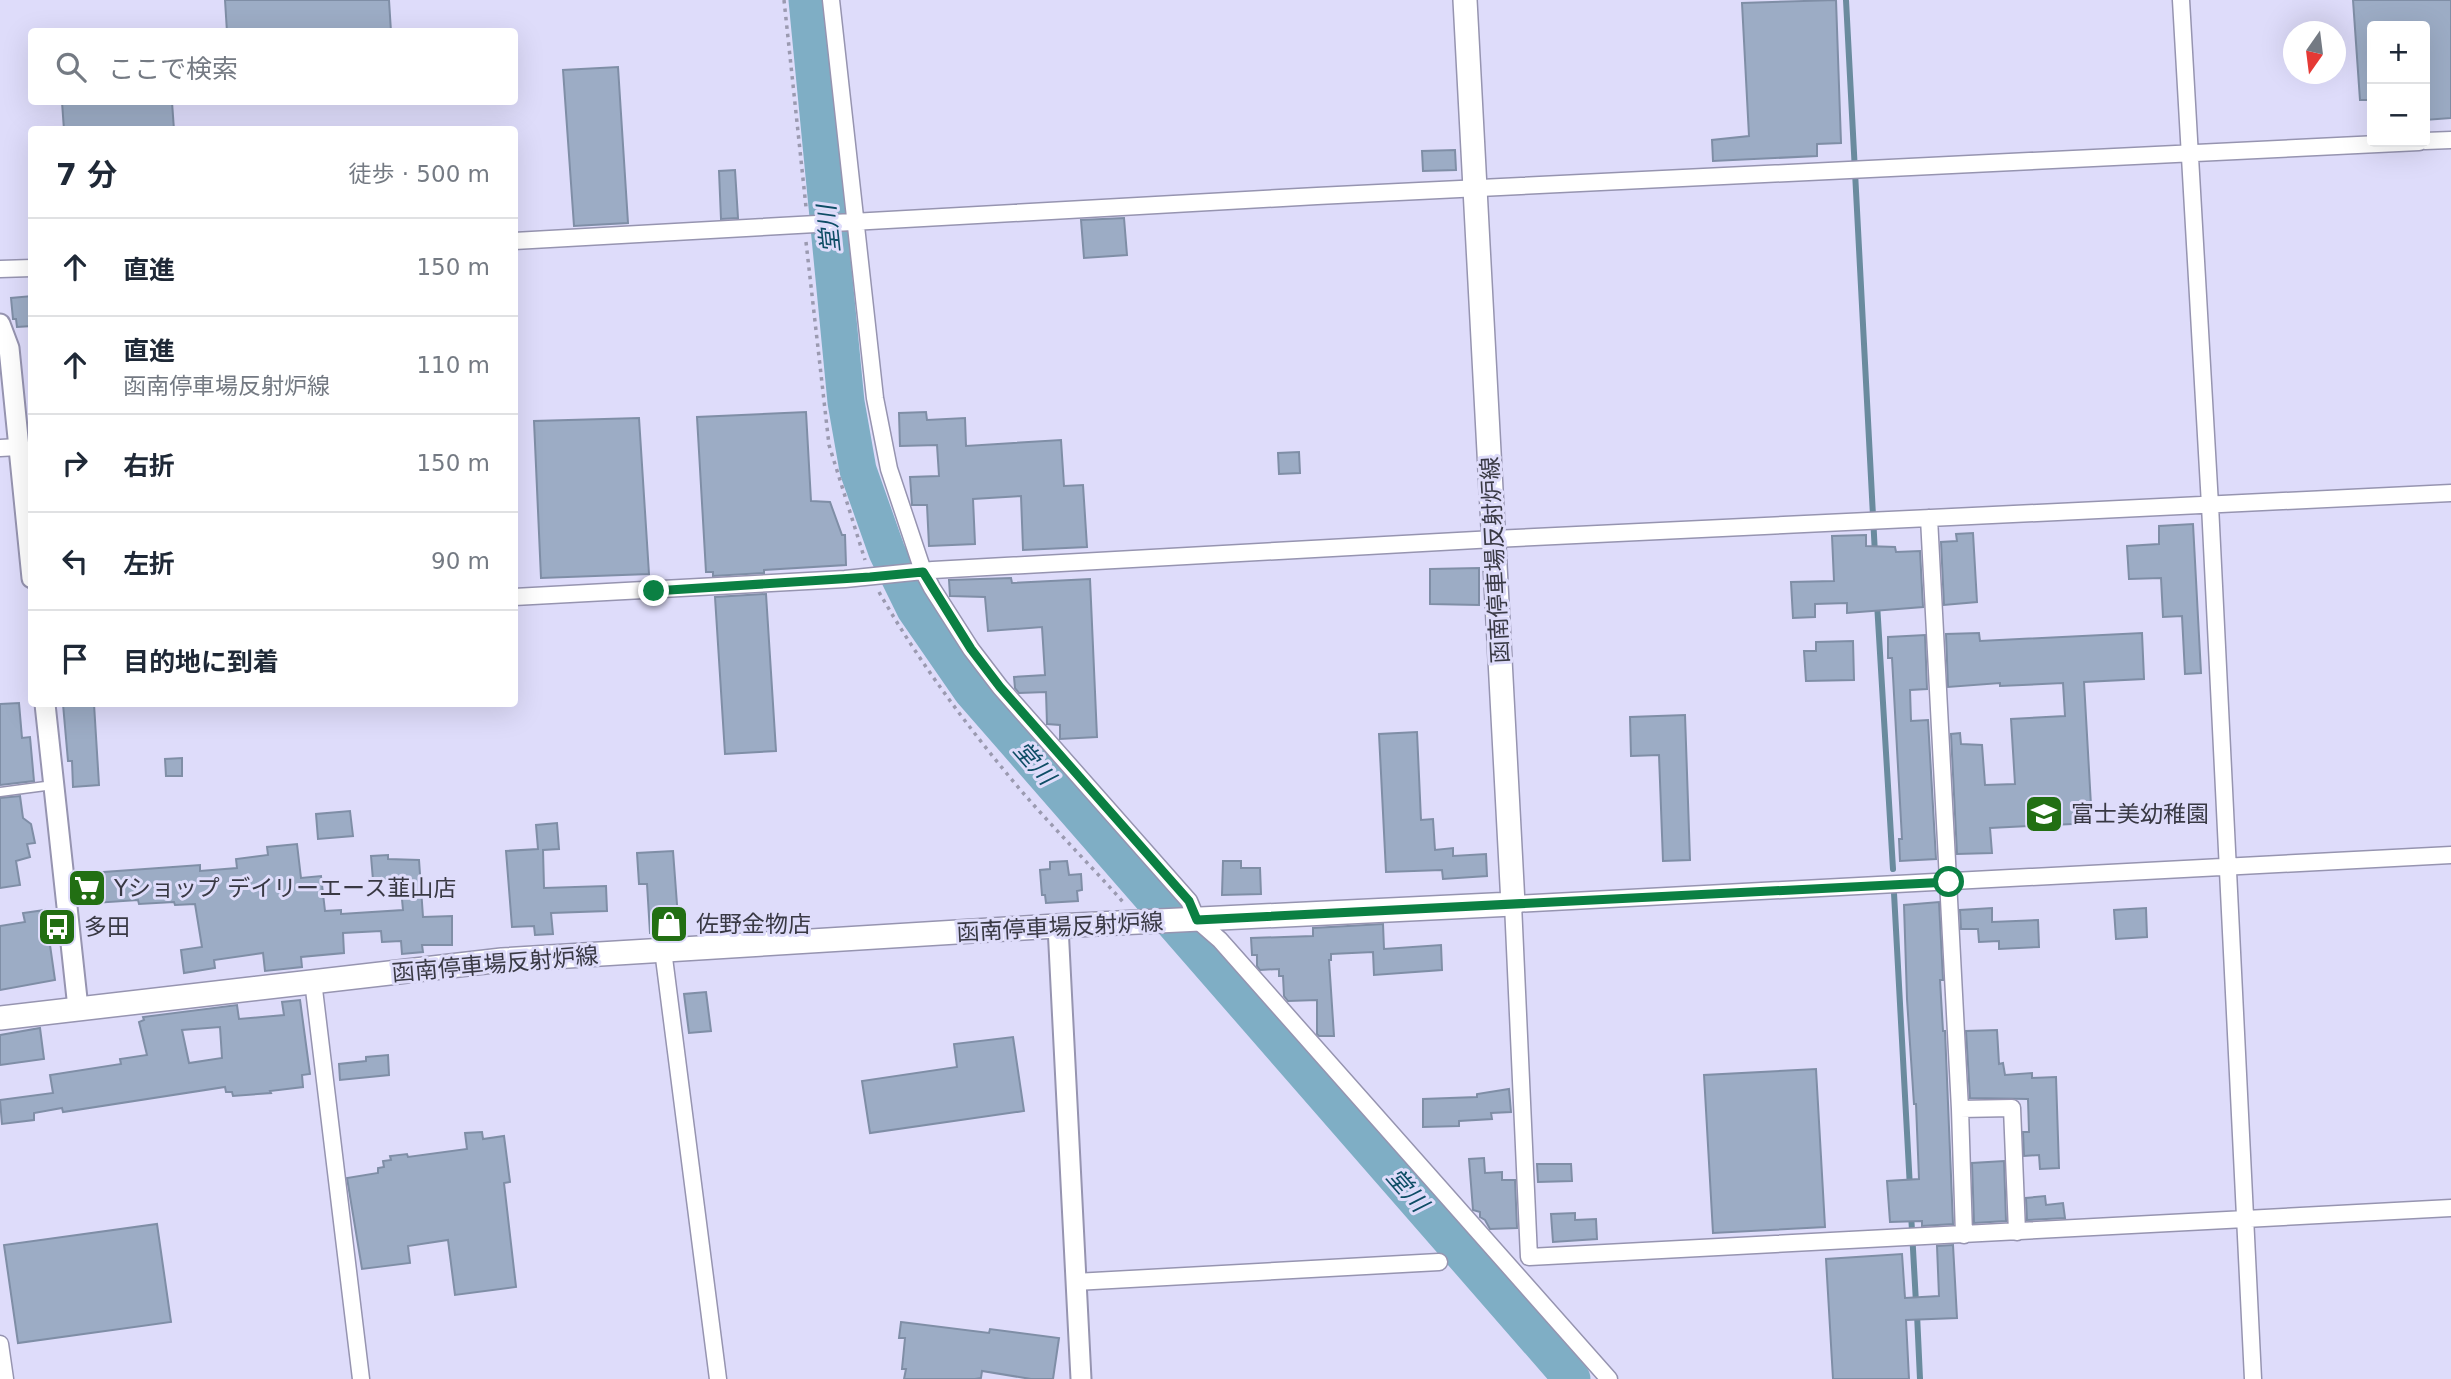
<!DOCTYPE html>
<html lang="ja">
<head>
<meta charset="utf-8">
<style>
	body { margin:0; font-family:"DejaVu Sans","Noto Sans JP",sans-serif; background:#f2f2f3; color:#1f2937 }
	.controls { position:absolute; right:21px; top:21px; display:grid; overflow:hidden; border-radius:7px; box-shadow:0 7px 28px #0002 }
	.controls button { width:63px; height:63px; display:grid; place-items:center; padding:0; border:0; border-bottom:2px solid #e0e1e3; background:#fff; color:#1f2937; font:35px sans-serif }
	.compass { position:absolute; left:2283px; top:21px; width:63px; height:63px; border-radius:50%; background:#fff; box-shadow:0 7px 28px #0002; rotate:194deg }
	.stop { position:absolute; width:21px; height:21px; margin:-16px; border:5px solid #0b8043; border-radius:50%; background:#fff }
	.stop.end { background:#0b8043; border-color:#fff; box-shadow:0 2px 7px #0008 }
	.list { margin:0; padding:0; list-style:none }
	h2 { display:flex; justify-content:space-between; align-items:center; height:91px; margin:0; padding:0 28px; font-size:30px }
	h2 small { font-size:23px; font-weight:400; color:#747a83 }
	.list li { display:grid; grid-template-columns:46px 1fr auto; gap:21px; align-items:center; box-sizing:border-box; height:98px; padding:0 28px; border-top:2px solid #e0e1e3 }
	.list b { display:block; font-size:26px; white-space:nowrap }
	.list p { margin:0; font-size:23px; white-space:nowrap; color:#747a83 }
	.list em { font-size:23px; font-style:normal; color:#747a83 }
	.icon { flex:none; width:38px; height:38px; fill:none; stroke:currentColor; stroke-width:2; stroke-linecap:round; stroke-linejoin:round }
	.map { position:relative; flex:none; width:2451px; height:1379px; overflow:hidden }
	.search { position:absolute; background:#fff; box-shadow:0 7px 28px #0002; left:28px; top:28px; width:490px; height:77px; display:flex; align-items:center; gap:18px; box-sizing:border-box; padding:0 24px; border-radius:7px; color:#747a83; font-size:26px }
	.panel { position:absolute; background:#fff; box-shadow:0 7px 28px #0002; left:28px; top:126px; width:490px; height:581px; border-radius:7px }
	.map>svg:first-child { display:block }
	.lines { fill:none; stroke-linecap:round; stroke-linejoin:round }
	.stream { stroke:#6a8b9e; stroke-width:6 }
	.river { stroke:#7faec5; stroke-width:37 }
	.building { fill:#9cacc5; stroke:#7f8ea6; stroke-width:2; fill-rule:evenodd }
	.service-casing { stroke:#9694b0; stroke-width:11 }
	.minor-casing { stroke:#9694b0; stroke-width:19 }
	.tertiary-casing { stroke:#9694b0; stroke-width:23 }
	.secondary-casing { stroke:#9694b0; stroke-width:26 }
	.path { stroke:#9b9ab0; stroke-width:3.5; stroke-dasharray:3.5 5; stroke-linecap:butt }
	.service { stroke:#fff; stroke-width:8 }
	.minor { stroke:#fff; stroke-width:16 }
	.tertiary { stroke:#fff; stroke-width:19 }
	.secondary { stroke:#fff; stroke-width:23 }
	.route { stroke:#0b8043; stroke-width:9 }
	.labels { text-anchor:middle; stroke-width:6; stroke-linejoin:round; paint-order:stroke }
	.street-label { font-size:23px; fill:#393944; stroke:#dedcfa }
	.poi-label { font-size:23px; fill:#393944; stroke:#dedcfa; text-anchor:start }
	.water-label { font-size:24px; font-style:italic; fill:#0e4d65; stroke:#dedcfa }
</style>
</head>
<body>
<div class="map">
<svg width="2451" height="1379" viewBox="0 0 2451 1379">
	<rect width="100%" height="100%" fill="#dedcfa"/>
	<g class="lines">
		<!-- stream -->
		<path class="stream" d="M1846,0l29,554
			M1877,603l16,266
			M1894,893l16,295
			M1911,1213l5,90
			M1917,1314l3,65"/>
		<!-- river -->
		<path class="river" d="M807,0l39,402 12,68 29,82 28,57 56,81 601,689"/>
	</g>
	<!-- building -->
	<path class="building" d="M225,0h164l2,32h-164z
		M1836,0l5,143 -24,1v12l-104,5 -1,-21 37,-4 -7,-133z
		M2353,0h98v118l-26,2v-94h-53v74h-12z
		M618,67l10,156 -54,3 -11,-156z
		M62,102h110l2,28h-110z
		M1455,150l1,20 -33,1 -1,-20z
		M735,170l3,48 -17,1 -2,-48z
		M1124,218l3,37 -43,3 -3,-38z
		M32,296v30l-15,1 -1,-8h-3l-2,-21z
		M806,412l5,89 19,1 12,33h3l1,30 -82,5v3l-51,3v-4h-7l-9,-155z
		M926,412l1,8 38,-2 1,28 95,-6 3,46 19,-1 4,62 -64,3 -2,-54 -48,3 2,45 -46,2 -2,-41h-15l-2,-28 29,-1 -2,-31 -37,1 -1,-33z
		M639,418l10,156 -108,4 -7,-157z
		M1299,452l1,21 -21,1 -1,-21z
		M2193,524l8,149 -16,1 -3,-58 -19,1 -2,-39 -32,1 -2,-33 32,-2v-18z
		M1973,533l4,69 -33,3 -3,-63 16,-1 -1,-7z
		M1866,535v11l29,1 1,5 24,-1 3,56 -76,6v-10l-32,1v13l-22,1 -2,-36 43,-1 -2,-45z
		M1479,568v37l-49,-1v-35z
		M1011,578l1,5 78,-4 7,158 -37,2v-14l-13,-1 -1,-32 -27,1 -4,-5 -1,-11 31,-2 -3,-48 -54,4 -3,-34 -35,-1 -1,-16z
		M766,594l10,157 -51,3 -10,-157z
		M1979,633l1,8 162,-8 2,46 -60,3 8,141 -102,5 2,25 -35,1 -6,-120 9,-1 1,11 21,1 3,40 30,-1 -4,-65 54,-3 -2,-33 -63,3v-3l-52,4 -2,-53z
		M1925,635l2,54 -17,1 1,31 17,-1 8,139 -36,2 -1,-22h3l-10,-181h-4v-21z
		M1853,641l1,39 -48,1 -2,-30h12v-9z
		M19,703l3,35 8,-1 4,44 -34,4v-81z
		M63,704h31l5,81 -26,2 -1,-26h-4z
		M1685,715l5,145 -27,1 -4,-106 -28,1 -1,-39z
		M1417,732l4,88 12,-1 2,31 18,-2v8l33,-2 1,22 -44,3 -1,-9 -56,2 -7,-138z
		M182,758v18h-16l-1,-17z
		M20,796l3,22 8,6 4,19 -8,1 3,13 -14,4 4,24 -20,3v-90z
		M350,811l3,25 -35,3 -2,-25z
		M557,823l2,26 -16,1 1,38 62,-2 1,25 -56,2 2,21 -18,1 -1,-9 -22,1 -6,-76 32,-2 -2,-24z
		M297,844l4,34 20,-2 4,35 16,-1v4l62,-4 -3,-32 -27,2 -2,-24 17,-1v4l31,1 4,57 29,-1v29h-30l1,7 -21,2 -1,-13 -19,1 -1,-11 -38,2 1,20 -43,4 1,10 -37,4 -2,-18 -49,7 1,8 -31,5 -3,-23 21,-3 -7,-43 -20,1 -1,-3 -35,2 -1,-4 -59,4 -3,-30 124,-9v6l37,-3 -1,-9 32,-4 -1,-8z
		M673,851l6,80 -29,2 -3,-49h-8l-2,-31z
		M1067,861l2,14 12,-1 1,16 -5,1 1,10 -32,2 -1,-8h-3l-2,-25 10,-1v-7z
		M1223,861h18v7h19l1,26 -39,1z
		M1939,902l4,78h-3l3,51h2l8,193 -31,2v-5l-32,1 -3,-41 32,-2 -3,-75h-2l-7,-105 -3,-94z
		M1992,908v14l46,-2 1,27 -40,2v-8l-20,1 -1,-13h-17l-1,-19z
		M2146,908l1,29 -31,2 -2,-29z
		M45,910l10,70 -55,10v-64l25,-4 -2,-9z
		M1383,924l1,25 57,-4 1,25 -68,5 -1,-23 -42,2v6h-2l5,76h-15l-2,-2v-34l-29,1 -4,-5 -1,-20h-4v-7l-19,1 -3,-4v-11h-5l-1,-17 62,-2v-8z
		M706,992l5,39 -22,2 -5,-39z
		M300,1000l10,74 -8,1 1,12 -33,4 1,2 -38,3 -1,-4h-6l-1,-5 -162,25 -1,-4 -28,5v7l-32,4 -2,-24 53,-7 -3,-18 71,-11 -1,-5 27,-4 -8,-33 5,-2 -1,-3 94,-12 2,14 45,-4 -2,-13zM220,1027l2,31 -33,5 -7,-33z
		M40,1028l4,31 -44,6v-30z
		M1997,1030l2,34 4,-1 2,12 27,-2v5l24,-1 3,91 -19,1 -1,-14 -15,1 -1,-24h6l-1,-33 -58,-1 -4,-67z
		M1013,1037l11,74 -154,22 -8,-52 95,-14 -3,-23z
		M388,1055l1,20 -49,5 -1,-16 27,-3v-4z
		M1816,1069l9,158 -112,6 -9,-158z
		M1509,1089l2,23 -20,1 1,6 -33,2v5l-36,1v-28l54,-2v-3z
		M482,1132l1,7 21,-3 6,46 -6,1 12,104 -61,8 -7,-55 -40,6 2,17 -48,6 -15,-91 31,-5v-5l6,-1 -1,-6 8,-1 -1,-4 17,-2 1,3 59,-8 -2,-16z
		M1484,1158l1,15 17,-1v8h13l2,48 -27,1 -5,-9 -5,-3v-5l-7,-2 -4,-51z
		M2004,1161l2,60 -32,2 -2,-60z
		M1537,1164h34l1,17 -34,1z
		M2045,1196l1,9 17,-2 2,15 -38,2 -1,-22z
		M1575,1213v7l21,-1 1,20 -44,3 -2,-28z
		M157,1224l14,98 -153,21 -14,-98z
		M1953,1245l4,73 -51,2 3,59h-76l-7,-120 76,-5 3,44 34,-2 -2,-50z
		M901,1322l88,11 1,-4 69,9 -6,41h-22l-49,-8 -1,7 -6,1h-71l2,-10h-4l3,-31h-6z"/>
	<g class="lines">
		<defs>
			<path id="service" d="M0,792l53,-7"/>
			<path id="minor" d="M831,0l44,398 14,71 34,102 9,17 39,61 29,38 189,214 8,19 23,20 389,439
				M2181,0l29,505 43,874
				M2425,141l26,-1
				M514,241l803,-45 1102,-54
				M0,269l32,-1
				M0,448l18,-1
				M1929,518l31,591 4,126
				M514,597l331,-18 88,-9 561,-31 957,-46
				M2451,855l-938,49 16,353 922,-49
				M663,950l55,429
				M313,981l48,398
				M1960,1109l52,-1 5,124
				M1075,1282l364,-20
				M0,1344l5,35"/>
			<path id="tertiary" d="M0,324l9,24 23,230
				M45,704l33,304
				M1058,926l23,453"/>
			<path id="secondary" d="M0,1018l502,-58 554,-34 457,-22 -48,-904"/>
		</defs>
		<!-- service casing -->
		<use href="#service" class="service-casing"/>
		<!-- minor casing -->
		<use href="#minor" class="minor-casing"/>
		<!-- tertiary casing -->
		<use href="#tertiary" class="tertiary-casing"/>
		<!-- secondary casing -->
		<use href="#secondary" class="secondary-casing"/>
		<!-- path -->
		<path class="path" d="M784,0l22,207
			M806,242l23,203 36,115
			M879,592c37,65 82,126 129,183 36,44 77,84 115,127"/>
		<!-- service -->
		<use href="#service" class="service"/>
		<!-- minor -->
		<use href="#minor" class="minor"/>
		<!-- tertiary -->
		<use href="#tertiary" class="tertiary"/>
		<!-- secondary -->
		<use href="#secondary" class="secondary"/>
	</g>
	<g class="lines">
		<!-- route -->
		<path class="route" d="M654,591l216,-14 53,-5 48,77 29,38 189,214 8,19 752,-38"/>
	</g>
	<!-- icons -->
	<defs>
		<symbol id="school-square" viewBox="-11 -11 22 22"><rect x="-9" y="-9" width="18" height="18" rx="4" fill="#226f13" stroke="#dedcfa"/><path d="M0-5L7-2L0 1L-7-2ZM-4 1L0 2.5L4 1V4Q0 6-4 4Z" fill="#fff"/></symbol>
		<symbol id="supermarket-square" viewBox="-11 -11 22 22"><rect x="-9" y="-9" width="18" height="18" rx="4" fill="#226f13" stroke="#dedcfa"/><path d="M-6-5.5h2.5l.6 2H6L4.5 2H-2.5L-4.4-4H-6ZM-1.5 3.2a1.3 1.3 0 1 0 .1 0ZM3 3.2a1.3 1.3 0 1 0 .1 0Z" fill="#fff"/></symbol>
		<symbol id="shop-square" viewBox="-11 -11 22 22"><rect x="-9" y="-9" width="18" height="18" rx="4" fill="#226f13" stroke="#dedcfa"/><path d="M-5-2.5h2.3a2.7 3.5 0 0 1 5.4 0H5L5.5 6h-11ZM-1.5-2.5h3a1.5 2.3 0 0 0-3 0Z" fill="#fff"/></symbol>
		<symbol id="bus-square" viewBox="-11 -11 22 22"><rect x="-9" y="-9" width="18" height="18" rx="4" fill="#226f13" stroke="#dedcfa"/><path d="M-5-6H5V4H4V6H2V4H-2V6H-4V4H-5ZM-3.5-4V0h7V-4ZM-3.5 1.2v1.5H-2V1.2ZM2 1.2v1.5H3.5V1.2Z" fill="#fff"/></symbol>
	</defs>
	<g fill-rule="evenodd">
		<use href="#school-square" x="2022" y="792" width="44" height="44"/>
		<use href="#supermarket-square" x="65" y="866" width="44" height="44"/>
		<use href="#shop-square" x="647" y="902" width="44" height="44"/>
		<use href="#bus-square" x="35" y="905" width="44" height="44"/>
	</g>
	<g class="labels">
		<!-- street labels -->
		<g class="street-label">
			<text transform="translate(1495 560) rotate(-93)" y="8">函南停車場反射炉線</text>
			<text transform="translate(1060 927) rotate(-3)" y="8">函南停車場反射炉線</text>
			<text transform="translate(495 964) rotate(-5)" y="8">函南停車場反射炉線</text>
		</g>
		<!-- poi labels -->
		<g class="poi-label">
			<text x="2071" y="822">富士美幼稚園</text>
			<text x="114" y="896">Yショップ デイリーエース韮山店</text>
			<text x="696" y="932">佐野金物店</text>
			<text x="84" y="935">多田</text>
		</g>
		<!-- water labels -->
		<g class="water-label">
			<text transform="translate(829 229) rotate(-96)" y="8">堂川</text>
			<text transform="translate(1034 763) rotate(49)" y="8">堂川</text>
			<text transform="translate(1407 1190) rotate(49)" y="8">堂川</text>
		</g>
	</g>
</svg>
<div class="controls">
<button>+</button>
<button>−</button>
</div>
<svg class="compass" viewBox="-18 -18 36 36"><path d="M0-13l5 13h-10z" fill="#e53935"/><path d="M0 13l5-13h-10z" fill="#747a83"/></svg>
<div class="stop" style="left:1949px;top:882px"></div>
<div class="stop end" style="left:654px;top:591px"></div>
<div class="search"><svg class="icon" aria-label="search" viewBox="0 0 24 24"><circle cx="10" cy="10" r="6"/><path d="M15 15l6 6"/></svg>ここで検索</div>
<section class="panel">
<h2>7 分<small>徒歩 · 500 m</small></h2>
<ul class="list">
<li><svg class="icon" aria-label="ahead" viewBox="0 0 24 24"><path d="M12 20V5M6 11l6-6 6 6"/></svg><div><b>直進</b></div><em>150 m</em></li>
<li><svg class="icon" aria-label="ahead" viewBox="0 0 24 24"><path d="M12 20V5M6 11l6-6 6 6"/></svg><div><b>直進</b><p>函南停車場反射炉線</p></div><em>110 m</em></li>
<li><svg class="icon" aria-label="right" viewBox="0 0 24 24"><path d="M7 20v-9h11M14 6l5 5-5 5"/></svg><div><b>右折</b></div><em>150 m</em></li>
<li><svg class="icon" aria-label="left" viewBox="0 0 24 24"><path d="M17 20v-9H6M10 6l-5 5 5 5"/></svg><div><b>左折</b></div><em>90 m</em></li>
<li><svg class="icon" aria-label="arrive" viewBox="0 0 24 24"><path d="M6 21V4h12l-3 4 3 4H6"/></svg><div><b>目的地に到着</b></div></li>
</ul>
</section>
</div>
</body>
</html>
